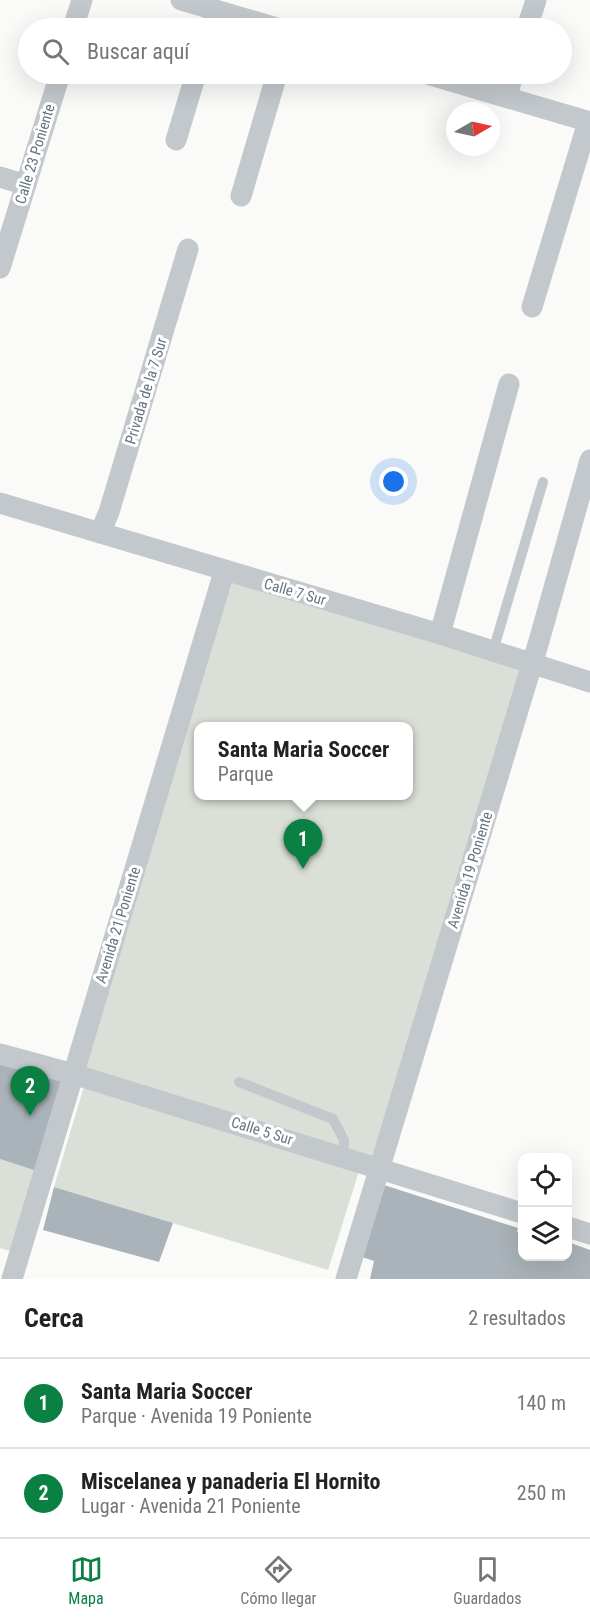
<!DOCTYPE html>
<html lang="es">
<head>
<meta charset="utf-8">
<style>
	body { margin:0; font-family:"Roboto Condensed",sans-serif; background:#f2f2f2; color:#222 }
	.controls { position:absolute; right:18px; bottom:18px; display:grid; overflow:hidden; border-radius:12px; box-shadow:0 6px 24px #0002 }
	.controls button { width:54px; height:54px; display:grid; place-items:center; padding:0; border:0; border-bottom:2px solid #e0e0e0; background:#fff; color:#222; font:30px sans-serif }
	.compass { position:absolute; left:446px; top:102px; width:54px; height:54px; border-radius:50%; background:#fff; box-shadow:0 6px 24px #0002; rotate:81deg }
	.you { position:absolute; left:394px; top:482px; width:21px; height:21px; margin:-15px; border:4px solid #fff; border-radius:50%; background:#1a73e8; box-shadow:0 0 0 9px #1a73e833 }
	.badge { display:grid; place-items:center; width:39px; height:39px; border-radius:50%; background:#0b8043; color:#fff; font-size:20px; font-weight:700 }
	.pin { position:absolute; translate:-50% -50px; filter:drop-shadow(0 2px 3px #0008) }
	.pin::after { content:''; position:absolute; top:32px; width:21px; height:18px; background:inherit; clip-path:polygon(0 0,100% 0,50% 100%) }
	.popup { position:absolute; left:194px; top:722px; width:219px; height:78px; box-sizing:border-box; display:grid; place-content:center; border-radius:12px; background:#fff; filter:drop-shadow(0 2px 4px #0005); font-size:20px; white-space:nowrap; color:#767676 }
	.popup b { font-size:22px; color:#222 }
	.popup::after { content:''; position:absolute; left:50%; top:100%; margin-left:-12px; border:12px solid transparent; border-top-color:#fff }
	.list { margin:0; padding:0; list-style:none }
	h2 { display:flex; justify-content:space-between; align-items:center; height:78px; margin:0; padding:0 24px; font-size:26px }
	h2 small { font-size:20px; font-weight:400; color:#767676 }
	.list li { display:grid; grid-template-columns:39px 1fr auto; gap:18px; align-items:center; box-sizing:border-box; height:90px; padding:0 24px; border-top:2px solid #e0e0e0 }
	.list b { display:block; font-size:22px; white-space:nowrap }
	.list p { margin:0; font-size:20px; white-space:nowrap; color:#767676 }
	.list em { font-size:20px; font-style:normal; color:#767676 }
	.icon { flex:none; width:33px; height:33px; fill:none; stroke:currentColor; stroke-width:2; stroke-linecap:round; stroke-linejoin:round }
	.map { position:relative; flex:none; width:590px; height:1279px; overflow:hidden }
	.search { position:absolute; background:#fff; box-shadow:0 6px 24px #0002; left:18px; right:18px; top:18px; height:66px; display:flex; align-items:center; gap:15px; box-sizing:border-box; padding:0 21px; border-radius:33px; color:#767676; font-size:22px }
	.sheet { height:258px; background:#fff }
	nav { display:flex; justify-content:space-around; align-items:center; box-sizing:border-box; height:84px; border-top:2px solid #e0e0e0; background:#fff; font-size:16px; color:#767676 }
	nav a { display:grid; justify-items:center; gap:3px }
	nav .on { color:#0b8043 }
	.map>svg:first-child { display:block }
	.green { fill:#dadfd7; fill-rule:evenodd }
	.building { fill:#aab3b9 }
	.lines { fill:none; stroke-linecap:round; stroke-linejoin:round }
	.service { stroke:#c3c8cc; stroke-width:10 }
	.minor { stroke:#c3c8cc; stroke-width:21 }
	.labels { text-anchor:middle; stroke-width:6; stroke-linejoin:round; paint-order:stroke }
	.street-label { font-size:15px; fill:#657683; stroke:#fff }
</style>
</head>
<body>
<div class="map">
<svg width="590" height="1279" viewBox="0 0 590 1279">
	<rect width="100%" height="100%" fill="#fafaf8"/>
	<!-- green -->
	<path class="green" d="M224,572l308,91 -152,504 -307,-93zM198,726h210v70h-210z
		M84,1086l275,85 -31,99 -274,-83z
		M0,1159l43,14 -24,81 -19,-6z"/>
	<!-- building -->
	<path class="building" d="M0,1054l73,20 -30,99 -43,-14z
		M384,1185l134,43 -1,4 5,1v24h45l1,-15 22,8v29h-220l4,-18 -12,-4z
		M54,1187l119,36 -14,39 -116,-32z"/>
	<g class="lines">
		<!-- service -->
		<path class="service" d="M493,651l50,-169
			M239,1082l94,37 11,21 -1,16"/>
		<!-- minor -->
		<path class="minor" d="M181,0l96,28
			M73,28l9,-28
			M210,28l6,-18
			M527,28l9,-28
			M427,74l163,48
			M507,97l6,-23
			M176,140l20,-66
			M0,177l26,8
			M241,196l36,-122
			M0,268l60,-194
			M532,307l56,-185
			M0,503l440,131 150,48
			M100,533l9,-21 79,-263
			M440,634l69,-250
			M0,1054l73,20 449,139
			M568,1227l22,7
			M12,1279l212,-707
			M346,1279l193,-638 51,-181"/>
	</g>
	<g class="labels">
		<!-- street labels -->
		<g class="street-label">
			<text transform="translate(35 154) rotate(-73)" y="5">Calle 23 Poniente</text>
			<text transform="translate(146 391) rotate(-73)" y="5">Privada de la 7 Sur</text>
			<text transform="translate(295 592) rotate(16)" y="5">Calle 7 Sur</text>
			<text transform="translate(470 870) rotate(-73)" y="5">Avenida 19 Poniente</text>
			<text transform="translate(118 925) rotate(-73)" y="5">Avenida 21 Poniente</text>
			<text transform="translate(262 1131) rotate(17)" y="5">Calle 5 Sur</text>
		</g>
	</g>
</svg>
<div class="controls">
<button><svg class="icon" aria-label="locate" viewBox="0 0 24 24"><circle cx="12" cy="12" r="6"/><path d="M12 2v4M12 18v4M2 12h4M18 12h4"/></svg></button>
<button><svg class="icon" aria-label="layers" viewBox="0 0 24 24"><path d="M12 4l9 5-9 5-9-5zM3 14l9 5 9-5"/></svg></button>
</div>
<svg class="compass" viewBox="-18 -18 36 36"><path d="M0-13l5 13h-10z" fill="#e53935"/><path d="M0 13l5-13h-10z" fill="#767676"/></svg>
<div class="you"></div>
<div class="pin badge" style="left:303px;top:869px">1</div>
<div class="popup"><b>Santa Maria Soccer</b>Parque</div>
<div class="pin badge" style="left:30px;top:1116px">2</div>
<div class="search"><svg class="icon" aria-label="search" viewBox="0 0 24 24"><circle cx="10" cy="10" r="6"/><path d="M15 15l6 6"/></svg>Buscar aquí</div>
</div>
<section class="sheet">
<h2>Cerca<small>2 resultados</small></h2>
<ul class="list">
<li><span class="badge">1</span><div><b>Santa Maria Soccer</b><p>Parque · Avenida 19 Poniente</p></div><em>140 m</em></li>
<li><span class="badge">2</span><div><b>Miscelanea y panaderia El Hornito</b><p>Lugar · Avenida 21 Poniente</p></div><em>250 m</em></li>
</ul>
</section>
<nav>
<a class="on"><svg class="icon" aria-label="map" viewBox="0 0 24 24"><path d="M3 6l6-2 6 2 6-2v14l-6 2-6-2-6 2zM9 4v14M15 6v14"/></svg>Mapa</a>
<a><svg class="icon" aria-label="directions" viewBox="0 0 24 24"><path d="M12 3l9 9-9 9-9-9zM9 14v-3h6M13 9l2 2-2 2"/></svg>Cómo llegar</a>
<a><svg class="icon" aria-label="saved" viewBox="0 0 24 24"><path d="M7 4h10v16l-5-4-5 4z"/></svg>Guardados</a>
</nav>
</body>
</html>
